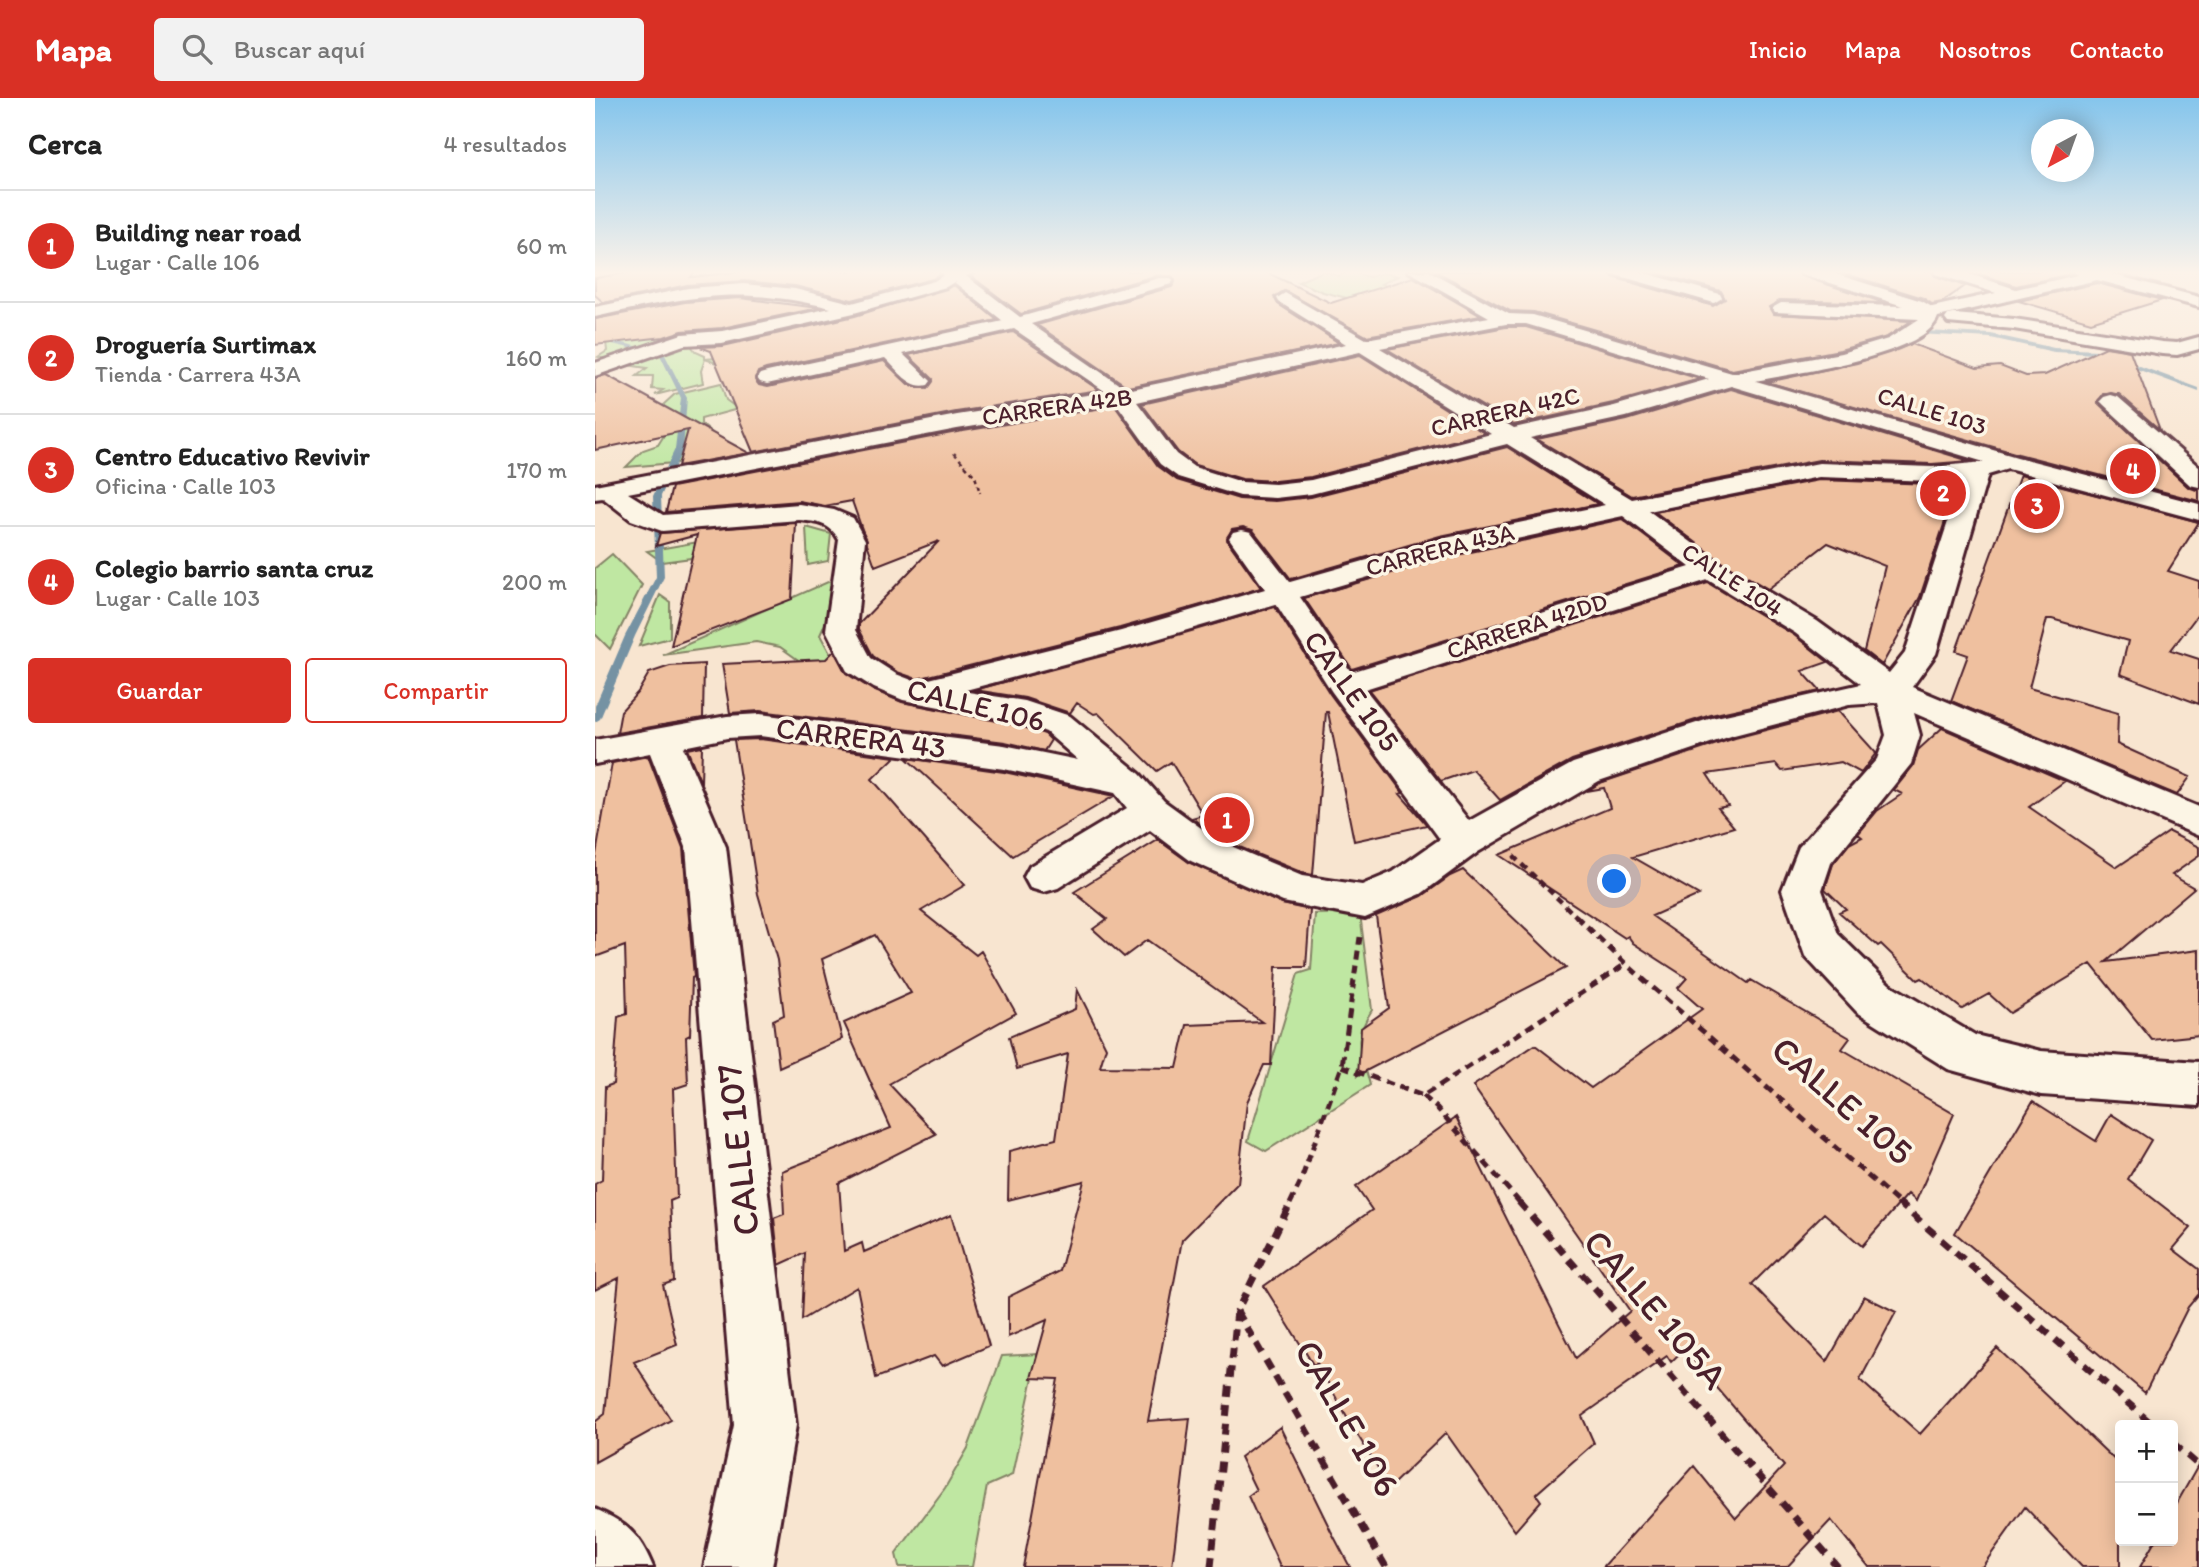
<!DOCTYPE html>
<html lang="es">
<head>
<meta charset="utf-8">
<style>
	body { margin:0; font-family:Itim,sans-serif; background:#f2f2f2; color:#222 }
	.controls { position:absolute; right:21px; bottom:21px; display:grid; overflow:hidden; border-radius:7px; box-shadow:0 4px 18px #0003 }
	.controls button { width:63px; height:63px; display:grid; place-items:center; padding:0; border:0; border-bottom:2px solid #e0e0e0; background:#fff; color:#222; font:35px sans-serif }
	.compass { position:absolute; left:1436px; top:21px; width:63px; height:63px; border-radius:50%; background:#fff; box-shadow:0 4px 18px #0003; rotate:221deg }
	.you { position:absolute; left:1020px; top:784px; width:24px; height:24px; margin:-18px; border:5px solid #fff; border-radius:50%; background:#1a73e8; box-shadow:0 0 0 10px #1a73e833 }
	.badge { display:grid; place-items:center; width:46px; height:46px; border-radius:50%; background:#d93025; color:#fff; font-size:23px; font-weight:700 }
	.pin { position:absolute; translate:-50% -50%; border:4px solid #fff; box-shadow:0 2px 7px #0006 }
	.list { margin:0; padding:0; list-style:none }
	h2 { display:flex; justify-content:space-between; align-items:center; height:91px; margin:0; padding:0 28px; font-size:30px }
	h2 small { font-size:23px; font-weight:400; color:#767676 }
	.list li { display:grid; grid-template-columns:46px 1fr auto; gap:21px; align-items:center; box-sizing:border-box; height:112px; padding:0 28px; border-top:2px solid #e0e0e0 }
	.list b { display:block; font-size:26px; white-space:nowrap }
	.list p { margin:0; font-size:23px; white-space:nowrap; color:#767676 }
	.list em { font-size:23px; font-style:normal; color:#767676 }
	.actions { display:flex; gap:14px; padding:21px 28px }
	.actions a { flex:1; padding:16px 0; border:2px solid #d93025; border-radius:7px; text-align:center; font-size:24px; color:#d93025 }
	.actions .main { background:#d93025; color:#fff }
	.icon { flex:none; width:38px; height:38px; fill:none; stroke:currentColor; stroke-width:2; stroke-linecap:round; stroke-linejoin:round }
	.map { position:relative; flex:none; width:1604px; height:1469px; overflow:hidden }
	header { display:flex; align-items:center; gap:42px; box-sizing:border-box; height:98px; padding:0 35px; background:#d93025; color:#fff }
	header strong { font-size:33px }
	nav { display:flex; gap:38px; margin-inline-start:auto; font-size:24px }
	.search { width:490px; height:63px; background:#f2f2f2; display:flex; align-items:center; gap:18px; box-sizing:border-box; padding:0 24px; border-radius:7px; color:#767676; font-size:26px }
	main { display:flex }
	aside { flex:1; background:#fff }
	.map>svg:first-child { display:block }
	.green { fill:#bfe7a2; stroke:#848366; stroke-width:2 }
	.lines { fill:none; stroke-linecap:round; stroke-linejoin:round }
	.stream { fill:#7592a3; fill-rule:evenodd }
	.building { fill:#efc09f; stroke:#4a1f2b; stroke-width:2 }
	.minor-casing { stroke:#4a1f2b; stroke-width:6 }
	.path-far3 { stroke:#4a1f2b; stroke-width:2.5; stroke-dasharray:4.5 3.5; stroke-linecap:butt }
	.path-far2 { stroke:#4a1f2b; stroke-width:4.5; stroke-dasharray:7 5; stroke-linecap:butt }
	.path-far1 { stroke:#4a1f2b; stroke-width:5; stroke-dasharray:9 6; stroke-linecap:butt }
	.path { stroke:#4a1f2b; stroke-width:7; stroke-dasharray:11 8; stroke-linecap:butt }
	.minor { fill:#fcf5e5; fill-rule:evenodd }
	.labels { text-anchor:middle; stroke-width:7; stroke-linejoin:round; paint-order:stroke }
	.far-street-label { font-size:24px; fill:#4a1f2b; stroke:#fcf5e5 }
	.street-label { font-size:30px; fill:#4a1f2b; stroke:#fcf5e5 }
	.near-street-label { font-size:37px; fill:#4a1f2b; stroke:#fcf5e5 }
</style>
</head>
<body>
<header>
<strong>Mapa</strong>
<div class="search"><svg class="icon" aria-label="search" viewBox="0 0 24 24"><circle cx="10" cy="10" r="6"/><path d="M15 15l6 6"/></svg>Buscar aquí</div>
<nav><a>Inicio</a><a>Mapa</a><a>Nosotros</a><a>Contacto</a></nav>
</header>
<main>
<aside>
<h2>Cerca<small>4 resultados</small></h2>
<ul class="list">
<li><span class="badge">1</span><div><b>Building near road</b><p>Lugar · Calle 106</p></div><em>60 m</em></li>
<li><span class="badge">2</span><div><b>Droguería Surtimax</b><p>Tienda · Carrera 43A</p></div><em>160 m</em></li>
<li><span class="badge">3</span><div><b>Centro Educativo Revivir</b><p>Oficina · Calle 103</p></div><em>170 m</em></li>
<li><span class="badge">4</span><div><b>Colegio barrio santa cruz</b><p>Lugar · Calle 103</p></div><em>200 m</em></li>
</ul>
<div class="actions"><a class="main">Guardar</a><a>Compartir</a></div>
</aside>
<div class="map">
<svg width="1604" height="1469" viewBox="0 0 1604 1469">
	<rect width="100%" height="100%" fill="#f8e5d0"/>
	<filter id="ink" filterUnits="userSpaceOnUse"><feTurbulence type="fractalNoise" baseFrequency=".0143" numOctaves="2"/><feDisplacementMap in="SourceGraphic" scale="14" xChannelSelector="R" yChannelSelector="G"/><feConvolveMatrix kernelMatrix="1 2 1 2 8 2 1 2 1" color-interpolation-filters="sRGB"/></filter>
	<g filter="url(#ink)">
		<!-- green -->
		<path class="green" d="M728,173l16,5 10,-5 20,6 14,-4 15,3 -17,8 15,6 -33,12 -40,-10 -25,-10z
			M74,233l8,9 -65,21 -14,-4 9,-6 -1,-9z
			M93,244l8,10 9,4v3l23,-2 -6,8 -17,-6 -4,12 2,12 -48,12 8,-5 -11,-1 1,-13h-16l10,-8 -27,-4z
			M126,285l5,17 12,9 -37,10v5l10,8 -25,30 -60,5 17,-17 15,-5 5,-8 1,-10 -6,-6 6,-17 11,-10z
			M211,429l25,7 -3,27 -20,4z
			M103,444l-7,16 -29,4 -15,-11z
			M17,456l30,31 -32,64 -15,-15v-66z
			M242,480l-7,35 -10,22 18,33 -34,-4 -24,-17 -24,-5 -93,13z
			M65,497l10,7v36l-31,8z
			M765,815l12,97c-22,34 -10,41 -2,75l-104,66 -18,-10 50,-167 13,-4 4,-56z
			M443,1256l-26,121 -25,11 -15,81h-73l-3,-13 49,-66 23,-40 34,-92z"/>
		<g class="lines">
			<!-- stream -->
			<path class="stream" d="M1285,231l111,5 63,14 43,2 102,38v4l-103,-38 -42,-2 -63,-14 -109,-6z
				M0,238l69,17 23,45 -4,51 -22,47 3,81 -29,59 -35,83 -5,3v-16l30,-70 31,-59 -3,-81 22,-47 6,-51 -21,-43 -65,-15z"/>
		</g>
		<!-- building -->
		<path class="building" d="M43,173h57l-4,6 56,-6h192l1,3 -7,5 -81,21 -57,-14 -51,-5 -57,4 -83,18 -9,-8v-17z
			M383,173h286l67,32 82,-26 68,39 -115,20 -82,-45 -10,6 4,7 61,39 -211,44 -91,-62 135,-38 3,-5 -2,-5 -15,-2 -137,39 -50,-38z
			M840,173h174l3,6 101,29 12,-7 -4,-8 -72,-20h149l3,5 84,27 -104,-3 -12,7 4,7 138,7 -24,16 -47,13 -108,20 -198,-58 -24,-1z
			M1241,173h96l3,5 30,10 -23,16 -10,2 -9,-6z
			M1375,173h97l4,3 -55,12z
			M1502,185l65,17 -71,22 -72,-21z
			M359,187l43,35 -231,49 -8,3 -3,8 4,5 9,2 116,-26 24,23 20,4 5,-9 -25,-24 105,-23 86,58 -143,22 -203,40 -42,-101 -11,-4 23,-1 132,-30z
			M145,200l78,10 -96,20 -40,3 -18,6 -69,8v-26l90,-17z
			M911,229h20l174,52 -87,24 -99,22 -127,-76z
			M1317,246l65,24 23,-2 26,10 19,-1 61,-28 24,4 30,79 -41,-36h-16l-5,9 90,84 11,4v10l-181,-47 -251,-72 90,-19z
			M765,257l124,78 -173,44 -36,4 -33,-2 -47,-14 -17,-13 -36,-48z
			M11,277l30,16 113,62 -71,13 10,-36 -93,20v-72z
			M1136,291l239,72 -38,3 -113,-4 -187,36 -95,-57 90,-19z
			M520,308l43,60 19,14 62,19 36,2 36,-4 196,-50 91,57 -158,32 -149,43 -38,-49 -10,-3 -11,2 -5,11 34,48 -141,40 -203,51 -20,-7 -24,-16 -14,-27v-5l80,-83 -64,25 -23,-65 -27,5 -26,-5 -133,11 6,-25 285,-55z
			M1425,377l179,47 -31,49 31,10v32l-28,37 28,9v45l-79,-30 8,-33 -76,-22h-5l-18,69 89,25 -1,31 73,33 -13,18 -226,-94 17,-46 -12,-4z
			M1224,382l113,4 26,-2 -38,115 -38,68 -18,-14 21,-85 -57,-23 -60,46 -46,-27 -67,-50z
			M1027,421l62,47 -332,103 -48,-71 144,-41z
			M201,425l-4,76 -121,47 26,-111 -41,11 4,-13z
			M1113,485l86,52 34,27 -26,9 18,20 -109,24 -139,45 -72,40 -27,-30 -32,11 -72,-91z
			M680,509l55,87 73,99 -3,1 27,31 -73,16 -26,-129h-2l-13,163 -10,-2 -83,-34 -28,-21 11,-3 -32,-53 -14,9 -59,-58 -4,1 -17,-11 -7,10 -45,-15 -50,-8z
			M239,553l12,22 27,17 29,12 115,23 28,9 6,6 -7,11 -39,-9 -245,-31 -30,2 -8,-49 104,-5z
			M109,566l-1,54 -86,15 4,-22 17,-19 11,-19 21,-7z
			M1243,613l38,42 -15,20 -20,-11 -59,9 -6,-7 -69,10 21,32 -10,2 16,19 -101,30 66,38 -47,21 96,67 3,-3 99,58 -8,11 112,65 -38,87 -8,-7 -46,52 -38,-33 -72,71 75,78 37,-66 32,16 -36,68 60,54 77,-86 123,117v102h-38l-57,-60 -43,60h-113l-38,-47 -44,47h-184l91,-101 42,52 48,-52 -100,-117 -13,13 -4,-6 -85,60 12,27 -58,51 5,7 -26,30 -69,-98 -56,54 -40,-64 -33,-60 -3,3 -50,-80 108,-76 -16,-23 100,-70 120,241 54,-47 -157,-225 62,-41 56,43 111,-79 -24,-21 9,-10 -54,-35 -5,-7 -3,2 -126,-83 111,-47 -6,-20 -17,3 13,-8 135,-45z
			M1347,630l123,53 -36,26 88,60 52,-35 30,15v9l-27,19 22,13 -88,74 93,-12v85l-47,5 -61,-76 -81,49 -21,-19 -27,15 -40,-31 -4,2 -37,-36 -3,2 -39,-34 7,-3 -21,-20 8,-25 16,-20 13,-7 -4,-3 19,-23 25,-17 -8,-4 19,-24 5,-16z
			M165,641l135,18 -23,22 93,106 -44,26 55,44 5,-4 35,62 -127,71 47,50 -97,49 5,68 18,-8 2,9 87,-37 38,131 -47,20 -8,-10 -58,22 -19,-91 -55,33 3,-67 -26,12 -5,-47 10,-4 -2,-43 109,-43 -47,-105 67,-30 -36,-58 -53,24 20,80 -63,28 -6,-47 11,-5 -7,-55 -19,-66 -24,-154z
			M107,648l-1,37 -14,-34z
			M53,658l35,92 11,129 -2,1 -2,57 -4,2 2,47 -15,5 4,109 -7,3 4,80 -11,4 14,60 -43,17 37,58 -76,42v-40l10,-8 14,-136 -24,12v-106l7,-4 3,-93 8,-3 5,-67 9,-3 -2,-68 -30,11v-97l17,-97z
			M311,660l98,14 110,24 -101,60z
			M563,742l32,23 92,41 28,6 -4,57h-30l-5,98h-7l-17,37 -9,81 -56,57 -34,181 42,-3 -18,149h-149l35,-188 -27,-1 16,-58 -39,17v-40l52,-26 24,-90 -76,19 1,-49 47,-12 12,-85 -51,15 -8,-32 66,-28 2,-20 29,58 -6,20 77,1 10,-43 75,-3 -115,-82 -23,17 -31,-28 14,-10 -33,-27z
			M868,772l103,98 -208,107 3,-47 28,-20 -13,-92 46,-20 28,-20z
			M1438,1003l63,40 15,-27 40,26 -23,39 63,49 -18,21 26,20v25l-11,13 -43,86 -190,-160z
			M685,1329l51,104 19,36h-70l-32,-71 8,-6 -16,-33z
			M1604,1366v103h-59l15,-26h18v-31z"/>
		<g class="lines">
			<defs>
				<path id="minor" d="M346,173h34l-9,5 54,41 139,-39h12l2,3 -2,3 -140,40 96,66 219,-46 -67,-42 -2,-4 8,-5 81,46 123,-22 -81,-46h21l80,43 24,1 199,58 109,-20 47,-14 31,-20 -144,-7 -3,-4 9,-5 122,3 -101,-32 -2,-3h26l96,30 10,6 64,-14 -60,-19 -2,-3h26l56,18 61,-14 -5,-4h28l99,26v10l-102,-27 -159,37c-13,39 -144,56 -182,64l261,76 182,47v16l-191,-51 -20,6 -52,179 -24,33 287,120v29l-285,-123 6,22 -9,29 -80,99 -9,27 16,44 51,50 86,51 66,16 158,11v44l-158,-11 -93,-26 -91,-57 -52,-56 -23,-66 17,-43 78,-88 9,-24 -8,-32 -29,2 -115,30 -135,46 -121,71 -57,42 -56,24 -82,-16 -92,-41 -41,-31 -92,58 -14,4 -14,-4 -6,-11 6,-11 97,-58 -12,-15 -111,-24 -244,-33 -33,2 -44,9 43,100 70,578 -24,142h-68l30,-142 -48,-578 -36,-94 -55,11v-24l132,-24 33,-2 244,31 74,15 -32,-28 -28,-10 -115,-22 -29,-12 -27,-17 -21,-41 13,-90c-9,-17 -21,-18 -40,-20l-137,11 -31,-11 -28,-22 -8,1v-14l362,-70 149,-23 -92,-63 -111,25 28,27 -3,4c-18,5 -31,-16 -43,-27l-118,26 -7,-2 -3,-4 3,-4 7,-2 236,-51 -49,-39 -8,5 -92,26 -132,30 -38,2 -89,31v-13l87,-29 40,-3 109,-23c-92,-23 -146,-11 -236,9v-10l93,-19 56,-4 51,5 57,14 82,-22 10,-6zM911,226h20l183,55 -95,27 -100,22 -134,-80zM765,254l131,82 -180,46 -36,4 -33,-2 -48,-15 -18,-13 -39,-52zM1136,288l253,76 -52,5 -113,-4 -187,36 -102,-61 96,-21zM521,305l44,61 18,13 62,19 35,2 36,-4 196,-50 98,61 -164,34 -151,43 -39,-50 -9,-2 -9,2 -4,6 36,51 -144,42 -204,51 -21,-8 -25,-16 -15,-28 9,-90 -12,-22 -19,-8 -35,-6 -136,11 -35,-22 329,-64zM1224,379l113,4 30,-2 -57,174 -16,20 -72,-52 -96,-57 -72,-53zM1028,418l67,51 -339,105 -51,-75 147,-43zM1113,482l87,53 66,51 -149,34 -139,45 -104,58 -104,-132zM681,506l56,88 108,147 -47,33 -31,13 -60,-9 -83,-35 -55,-40 -24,-27 -70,-58 -45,-15 -63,-10 181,-48z
					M1016,173h27l82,23 2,4 -8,5 -101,-29z
					M1359,216l60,5 148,23 15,1 22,-6v12l-22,6 -15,-1 -148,-25 -66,-6 -3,-4 3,-4z
					M1516,297l7,2 81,70v20l-9,-2 -86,-80 -4,-4 4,-4z
					M0,1411c32,14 45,26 58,58h-58z"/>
			</defs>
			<!-- minor casing -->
			<use href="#minor" class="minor-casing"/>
			<!-- path-far3 -->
			<path class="path-far3" d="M359,355l21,23 5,17"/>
			<!-- path-far2 -->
			<path class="path-far2" d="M918,758l65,62"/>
			<!-- path-far1 -->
			<path class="path-far1" d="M981,818l50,48 274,240
				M747,968l81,30 203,-132
				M828,998l14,12 84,96
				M695,1106l10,-21 42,-117 18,-129"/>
			<!-- path -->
			<path class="path" d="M924,1104l319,365
				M1303,1104l255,223
				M642,1213l149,256
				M1578,1345l26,23
				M616,1469l26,-256 54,-109"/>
			<!-- minor -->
			<use href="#minor" class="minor"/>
		</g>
	</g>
	<!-- sky -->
	<linearGradient id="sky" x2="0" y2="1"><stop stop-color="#85c5ec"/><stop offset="0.46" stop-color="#fcf3ea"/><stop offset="1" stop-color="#fcf3ea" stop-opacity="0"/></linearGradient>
	<rect width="1604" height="379" fill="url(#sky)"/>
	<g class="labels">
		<!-- far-street labels -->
		<g class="far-street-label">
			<text transform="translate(462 309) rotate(-8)" y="8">CARRERA 42B</text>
			<text transform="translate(1337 313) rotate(17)" y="8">CALLE 103</text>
			<text transform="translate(910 314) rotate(-13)" y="8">CARRERA 42C</text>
			<text transform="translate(845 452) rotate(-14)" y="8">CARRERA 43A</text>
			<text transform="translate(1137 482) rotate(33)" y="8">CALLE 104</text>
			<text transform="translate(932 528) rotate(-18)" y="8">CARRERA 42DD</text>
		</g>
		<!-- street labels -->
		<g class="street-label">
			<text transform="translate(757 593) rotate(54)" y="10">CALLE 105</text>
			<text transform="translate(381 607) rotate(14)" y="10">CALLE 106</text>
			<text transform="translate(266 640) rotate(7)" y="10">CARRERA 43</text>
		</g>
		<!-- near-street labels -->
		<g class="near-street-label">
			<text transform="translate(1248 1002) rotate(41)" y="13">CALLE 105</text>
			<text transform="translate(142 1052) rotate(-96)" y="13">CALLE 107</text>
			<text transform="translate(1061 1211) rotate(49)" y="13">CALLE 105A</text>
			<text transform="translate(753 1320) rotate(60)" y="13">CALLE 106</text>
		</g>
	</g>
</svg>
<div class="controls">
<button>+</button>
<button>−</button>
</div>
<svg class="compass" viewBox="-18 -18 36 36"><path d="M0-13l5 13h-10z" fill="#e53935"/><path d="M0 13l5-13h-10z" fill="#767676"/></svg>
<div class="you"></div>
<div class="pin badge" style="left:632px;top:722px">1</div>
<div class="pin badge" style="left:1348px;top:395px">2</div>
<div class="pin badge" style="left:1442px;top:408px">3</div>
<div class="pin badge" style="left:1538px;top:373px">4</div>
</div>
</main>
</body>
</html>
